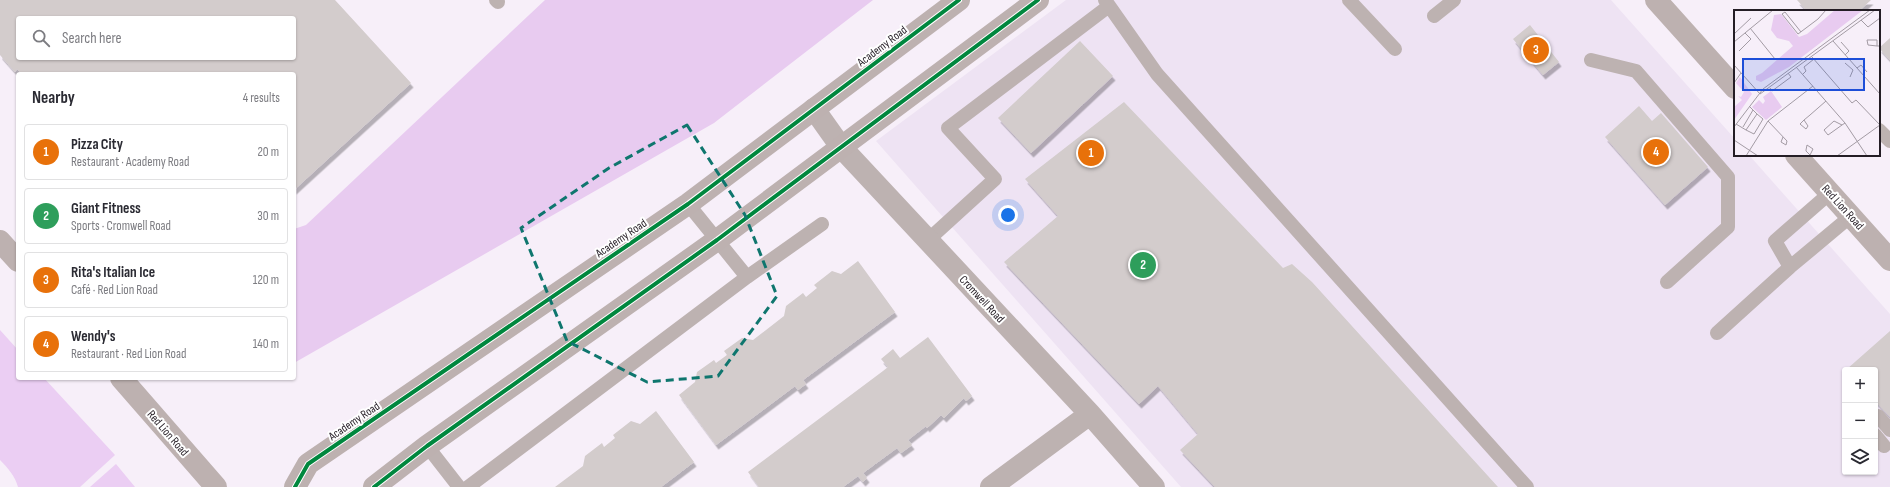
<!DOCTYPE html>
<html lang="en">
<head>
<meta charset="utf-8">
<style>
	body { margin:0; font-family:"Sofia Sans Condensed",sans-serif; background:#f2f2f3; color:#2b2b33 }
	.controls { position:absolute; right:12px; bottom:12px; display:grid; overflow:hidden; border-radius:4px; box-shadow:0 1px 3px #0004 }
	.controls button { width:36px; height:36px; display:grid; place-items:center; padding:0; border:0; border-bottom:1px solid #e1e1e2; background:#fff; color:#2b2b33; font:20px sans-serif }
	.you { position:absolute; left:1008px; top:215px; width:14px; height:14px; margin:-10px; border:3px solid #fff; border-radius:50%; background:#1a73e8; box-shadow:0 0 0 6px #1a73e833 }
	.badge { display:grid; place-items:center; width:26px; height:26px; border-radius:50%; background:#6e666f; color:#fff; font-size:13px; font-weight:700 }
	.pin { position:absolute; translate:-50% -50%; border:2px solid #fff; box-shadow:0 1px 4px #0006 }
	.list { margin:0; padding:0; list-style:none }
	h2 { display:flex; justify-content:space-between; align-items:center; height:52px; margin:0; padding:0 16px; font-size:17px }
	h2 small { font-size:13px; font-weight:400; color:#7c7c81 }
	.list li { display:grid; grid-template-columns:26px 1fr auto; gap:12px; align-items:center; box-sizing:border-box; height:56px; margin:0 8px 8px; padding:0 8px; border:1px solid #e1e1e2; border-radius:4px }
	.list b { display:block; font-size:15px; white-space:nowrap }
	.list p { margin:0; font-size:13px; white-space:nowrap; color:#7c7c81 }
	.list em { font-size:13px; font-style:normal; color:#7c7c81 }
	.icon { flex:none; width:22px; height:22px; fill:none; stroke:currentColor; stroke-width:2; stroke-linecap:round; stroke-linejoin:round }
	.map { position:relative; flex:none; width:1890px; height:487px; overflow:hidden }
	.search { position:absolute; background:#fff; box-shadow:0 1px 3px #0004; left:16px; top:16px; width:280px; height:44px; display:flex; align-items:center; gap:10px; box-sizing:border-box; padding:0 14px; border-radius:4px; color:#7c7c81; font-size:15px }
	.panel { position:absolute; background:#fff; box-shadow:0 1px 3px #0004; left:16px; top:72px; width:280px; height:308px; border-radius:4px }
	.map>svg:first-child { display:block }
	.commercial { fill:#eee3f3; fill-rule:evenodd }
	.green { fill:#ebcef3 }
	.forest { fill:#e8cbf0 }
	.building { fill:#d3cccc; fill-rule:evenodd; filter:url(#shadow) }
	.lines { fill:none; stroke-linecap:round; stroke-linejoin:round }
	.lane { stroke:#bdb2b1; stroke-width:14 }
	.street { stroke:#bdb2b1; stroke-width:22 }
	.secondary { stroke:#bdb1b0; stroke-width:22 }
	.cycleway-casing { stroke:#fff; stroke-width:6 }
	.cycleway { stroke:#00873e; stroke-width:4 }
	.marked { fill:none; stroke:#0f766e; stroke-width:3; stroke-dasharray:8 5; stroke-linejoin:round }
	.labels { text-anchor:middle; stroke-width:4; stroke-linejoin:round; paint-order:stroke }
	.street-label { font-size:12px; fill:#241d25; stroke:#fff }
	.inset-road { fill:none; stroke:#a39ba4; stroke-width:1 }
	.view { fill:#1d4ed8; fill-opacity:0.15; stroke:#1d4ed8; stroke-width:2 }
	.inset-edge { fill:none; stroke:#241d25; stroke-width:2 }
</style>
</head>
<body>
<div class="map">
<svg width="1890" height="487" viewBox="0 0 1890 487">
	<defs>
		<filter id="shadow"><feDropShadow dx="2.5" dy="4.5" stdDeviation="0" flood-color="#0004"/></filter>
	</defs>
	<rect width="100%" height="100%" fill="#f7eff9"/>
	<!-- commercial -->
	<path class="commercial" d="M1066,0h545l124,139v16h14l141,159v173h-709l-305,-346zM1845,370h30v102h-30z"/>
	<!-- green -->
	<path class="green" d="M0,330l18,20v28h26l71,77 -35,32h-62c-3,-11 -10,-19 -18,-27z
		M116,464l19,23h-45z"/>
	<!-- forest -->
	<path class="forest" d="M545,0h328l-159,123 -420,240v-134l12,-4z"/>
	<!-- building -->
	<path class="building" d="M0,0h335l76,83 -117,107v-116h-272l-5,-5 -2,3 -15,-17zM18,18h276v40h-276z
		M1797,0h74l-12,11h-52z
		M1530,25l29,37 -16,13 -30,-36z
		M1890,38v22l-11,-12z
		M1080,41l33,35 -82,77 -33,-35z
		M1124,102l159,166 9,-4 20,18 186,205h-283l-35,-37 18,-16 -40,-48 -19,18 -135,-142 54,-46 -33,-37z
		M1639,106l13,15 9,-8 47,54 -43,38 -60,-68z
		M858,261l37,51 -92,68 3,4 -8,6 -3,-4 -79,59 -37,-50 16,-13 2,-10 17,-12 2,3 11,-8 -3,-4 18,-13 11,2 31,-24 2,-10 17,-13 3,4 11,-9 -3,-3 18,-14 9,3z
		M1890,331v86l-15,-16v-31l-28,-1z
		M928,337l44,59 -6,5 -2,-3 -20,20 -3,-3 -14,13 -1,-2 -18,14 4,5 -11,8 -4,-5 -34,25 4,5 -4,4 -5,-6 -15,11h-84l-11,-15 135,-101 5,-4 -7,-8 12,-10 7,9z
		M656,411l38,51 -33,25h-106l28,-21 2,-10 17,-13 2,4 11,-9 -2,-3 18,-14 9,3z"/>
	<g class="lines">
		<!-- lane -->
		<path class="lane" d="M496,0l2,2
			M1105,0l52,74 370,413
			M1349,0l46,49
			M1434,16l20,-16
			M1591,60l45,11 92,106v50l-61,55
			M1879,130l11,11
			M928,240l67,-61 -47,-51 161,-122
			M1790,267l-15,-26 55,-48
			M747,277l75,-53
			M1717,333l73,-66 61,-51
			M1875,419l3,-3 12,14
			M1875,435l9,11
			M427,446l32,41
			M468,487l279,-210 -59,-73"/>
		<!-- street -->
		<path class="street" d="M814,109l27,38 249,267 64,73
			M991,487l99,-73"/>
		<!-- secondary -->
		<path class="secondary" d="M1656,0l79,88
			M1796,155l94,105
			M0,241l18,20
			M121,378l95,109
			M295,487l13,-23 380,-260 271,-204
			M374,487l53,-41 290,-206 321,-240"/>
		<defs>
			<path id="cycleway" d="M295,487l13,-23 380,-260 271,-204
				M374,487l53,-41 290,-206 321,-240"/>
		</defs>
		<!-- cycleway casing -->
		<use href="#cycleway" class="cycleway-casing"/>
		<!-- cycleway -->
		<use href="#cycleway" class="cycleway"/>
	</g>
	<!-- marked area -->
	<path class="marked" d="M687,125l58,90 32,81 -59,80 -71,6 -80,-41 -46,-113 88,-60z"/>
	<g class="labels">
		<!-- street labels -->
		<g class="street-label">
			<text transform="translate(882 46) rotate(-37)" y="4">Academy Road</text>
			<text transform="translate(1843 207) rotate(48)" y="4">Red Lion Road</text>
			<text transform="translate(621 238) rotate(-34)" y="4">Academy Road</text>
			<text transform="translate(982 299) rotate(47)" y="4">Cromwell Road</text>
			<text transform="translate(354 421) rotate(-34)" y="4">Academy Road</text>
			<text transform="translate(168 433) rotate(49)" y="4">Red Lion Road</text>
		</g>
	</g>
	<!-- overview -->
	<g transform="translate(1734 10)">
		<rect width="146" height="146" fill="#f7eff9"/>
		<path d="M6,67l12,17 -18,26v-13l8,-7 -4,-4 3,1 3,-5 -8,-9z" fill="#ebcef3"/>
		<path d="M101,0h28l-74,57 -28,15 -5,-2v-4l6,-3 31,-27 -4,-5 -12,-3 -6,-8 3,-15 7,-1 18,23 8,-3zM37,81l11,16 -16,13 -14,-13 7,-7 4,4 2,-3 -2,-4z" fill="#e8cbf0"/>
		<path class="inset-road" d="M127,10l7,7 12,-9M16,18l25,31M67,22l-16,-20 -3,2 16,20 20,-15 8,-9M0,24l17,-16M99,31l47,53M0,32l39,-32M107,32l8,9 -4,4M143,36v-6h-10l1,5 9,1h3M5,41l12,-12 -6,-6M78,47l40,46 4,-3 24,25M111,53l8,7 -3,7M0,55l26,29M62,57l49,56 22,33M123,58l4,-3 6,7M69,64l3,-3 -2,-4 10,-8M0,73l7,-10M36,78l2,3 19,-14 -3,-4M26,84l115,-84M70,110l4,6 -2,3 -6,-5 4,-4 6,-5 16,-14M34,111l19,20 -1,4 -5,-3 2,-5M2,114l10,6 11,-16 -8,-8M108,115l-8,-4 -10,9 4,5 14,-10 3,-2M0,117l29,-38 107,-79M9,117l10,-17M12,120l8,4 9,-15 -6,-5M0,130l24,16M76,145l3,-6 -6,-4 -1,5v1l5,5M12,146l22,-35 45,-35M103,146l43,-31"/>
		<path class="view" d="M9,49h121v31h-121z"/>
		<rect width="146" height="146" class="inset-edge"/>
	</g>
</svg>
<div class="controls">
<button>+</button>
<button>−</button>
<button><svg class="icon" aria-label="layers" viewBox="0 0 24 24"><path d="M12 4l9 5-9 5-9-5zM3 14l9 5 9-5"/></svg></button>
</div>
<div class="you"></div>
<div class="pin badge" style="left:1091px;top:153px;background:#e8710a">1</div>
<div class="pin badge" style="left:1143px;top:265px;background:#2e9e5b">2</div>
<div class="pin badge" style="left:1536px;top:50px;background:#e8710a">3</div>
<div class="pin badge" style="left:1656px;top:152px;background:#e8710a">4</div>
<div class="search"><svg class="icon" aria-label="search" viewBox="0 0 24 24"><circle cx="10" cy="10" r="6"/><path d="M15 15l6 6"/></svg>Search here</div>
<section class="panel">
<h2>Nearby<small>4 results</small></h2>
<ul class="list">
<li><span class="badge" style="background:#e8710a">1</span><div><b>Pizza City</b><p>Restaurant · Academy Road</p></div><em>20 m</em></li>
<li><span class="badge" style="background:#2e9e5b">2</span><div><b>Giant Fitness</b><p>Sports · Cromwell Road</p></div><em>30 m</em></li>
<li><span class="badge" style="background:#e8710a">3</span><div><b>Rita's Italian Ice</b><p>Café · Red Lion Road</p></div><em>120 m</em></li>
<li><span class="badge" style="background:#e8710a">4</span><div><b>Wendy's</b><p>Restaurant · Red Lion Road</p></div><em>140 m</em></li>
</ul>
</section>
</div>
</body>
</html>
